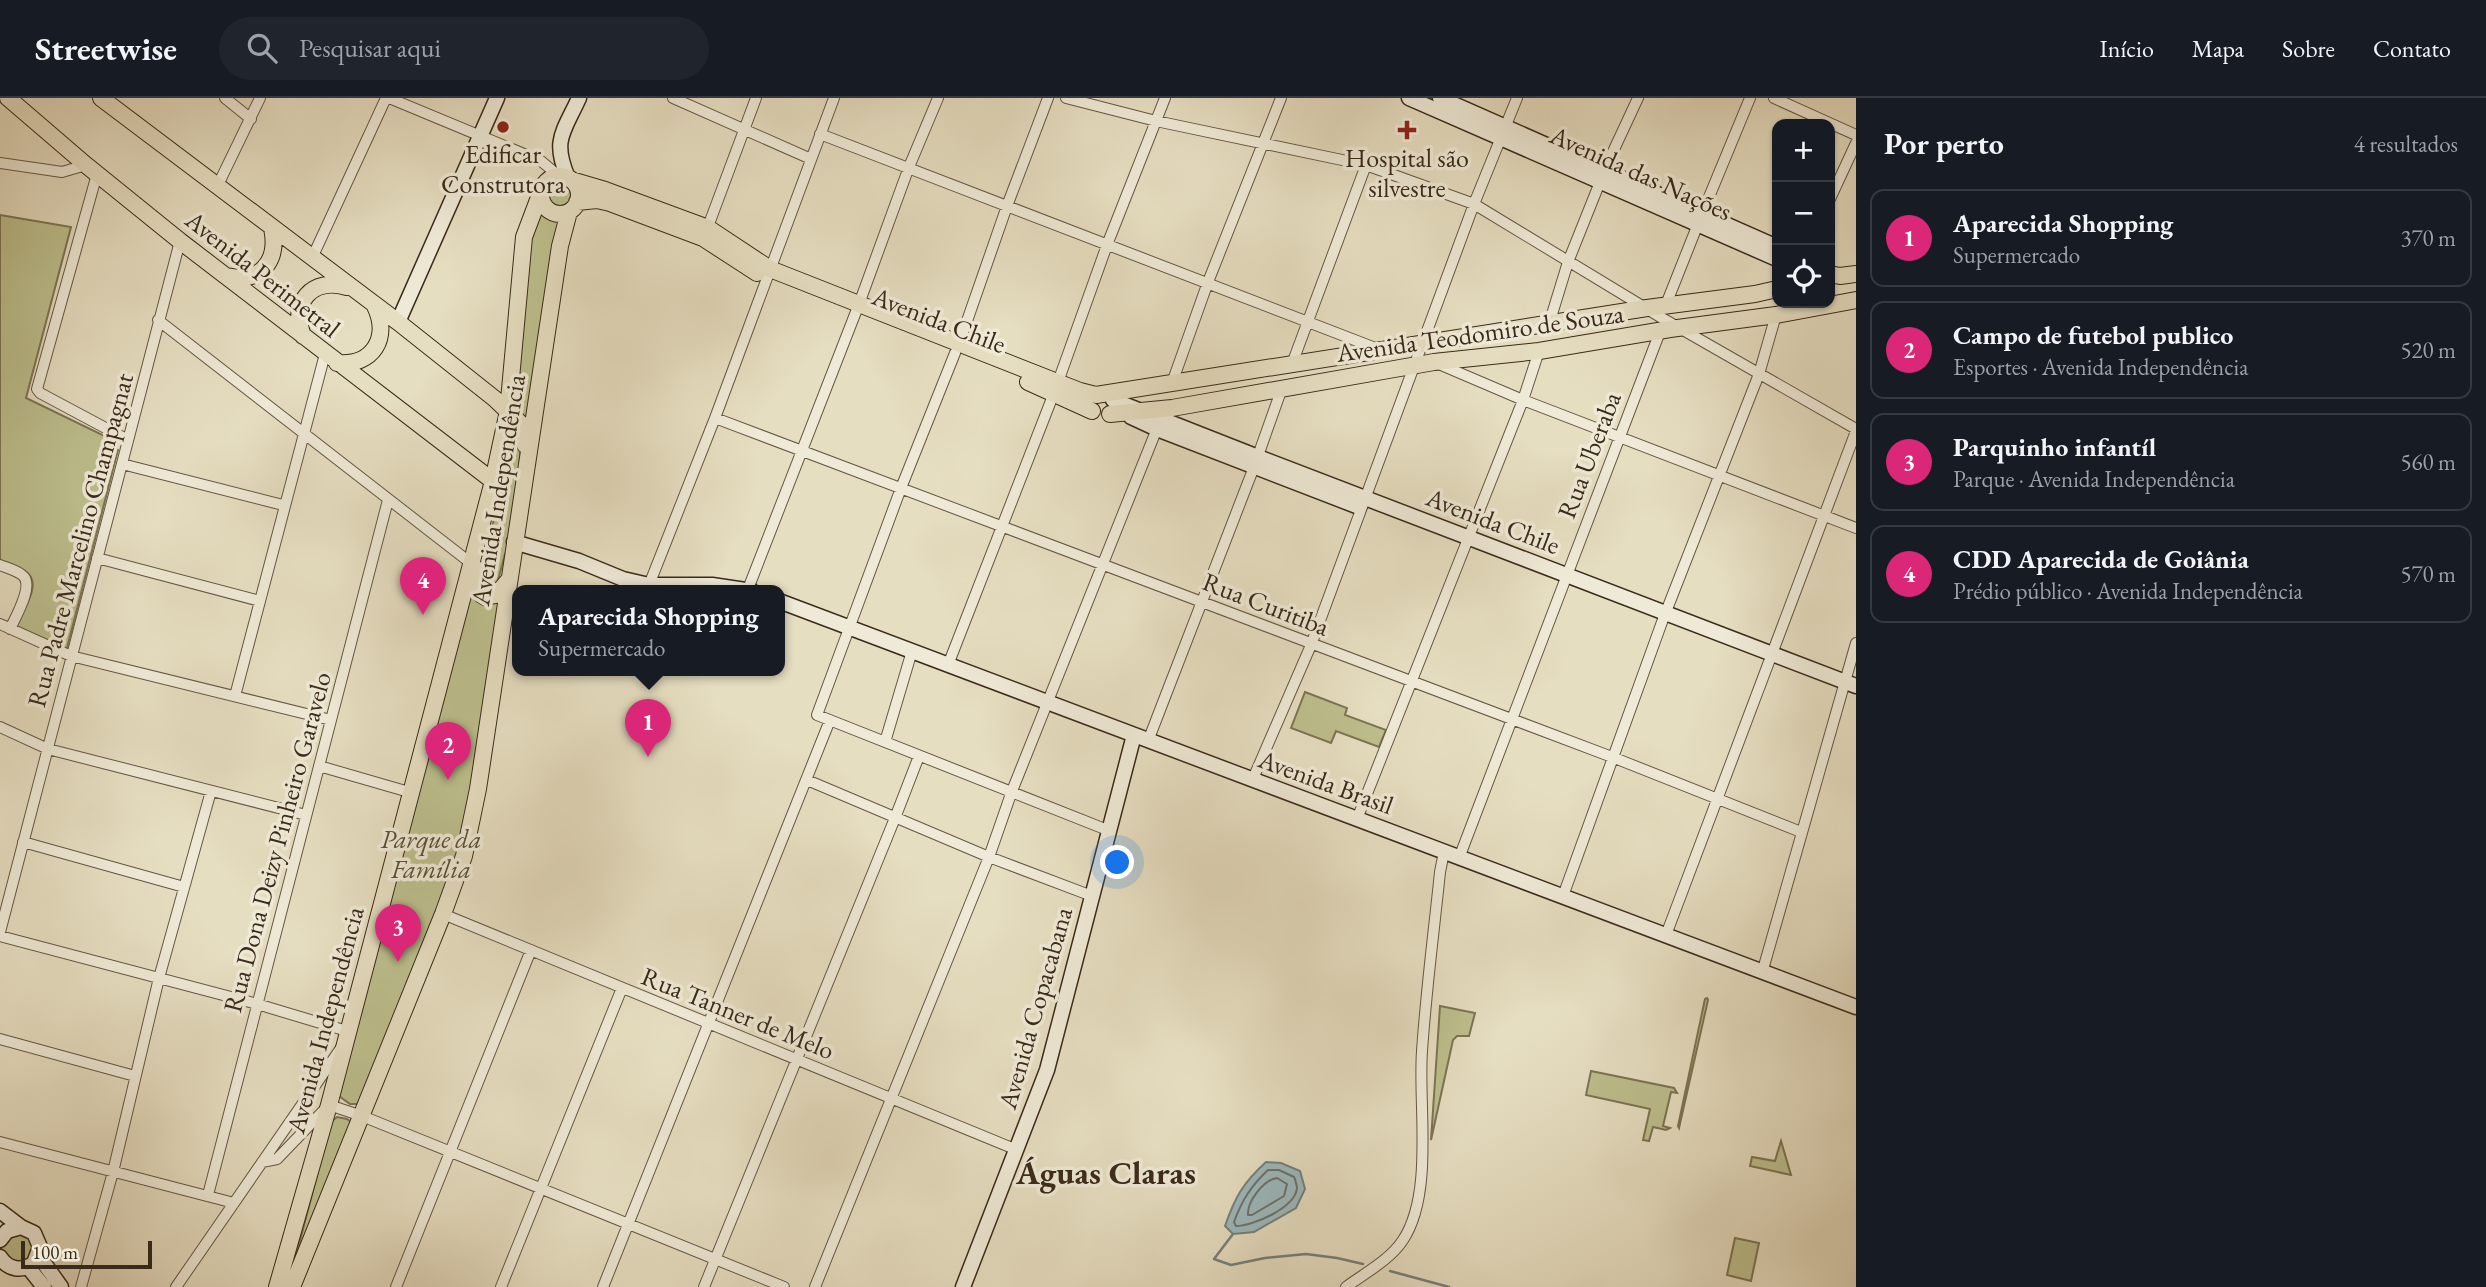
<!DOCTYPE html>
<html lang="pt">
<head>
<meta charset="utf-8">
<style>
	body { margin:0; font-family:"EB Garamond",serif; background:#20242c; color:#f1f3f6 }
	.controls { position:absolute; right:21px; top:21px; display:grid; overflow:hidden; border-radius:14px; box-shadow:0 2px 5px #0004 }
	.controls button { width:63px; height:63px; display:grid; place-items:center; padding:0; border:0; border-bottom:2px solid #363941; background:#171b24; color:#f1f3f6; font:35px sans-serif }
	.scale { position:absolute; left:21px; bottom:18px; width:131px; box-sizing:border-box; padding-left:7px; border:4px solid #3a2a1a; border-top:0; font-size:19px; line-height:24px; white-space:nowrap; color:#3a2a1a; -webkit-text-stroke:5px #efead7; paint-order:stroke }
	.you { position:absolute; left:1118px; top:765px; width:24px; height:24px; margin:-18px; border:5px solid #fff; border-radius:50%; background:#1a73e8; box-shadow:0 0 0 10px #1a73e833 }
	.badge { display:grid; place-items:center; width:46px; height:46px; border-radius:50%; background:#db2777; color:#fff; font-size:23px; font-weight:700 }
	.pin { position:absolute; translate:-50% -58px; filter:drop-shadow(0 2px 4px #0008) }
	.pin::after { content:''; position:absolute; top:37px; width:24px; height:21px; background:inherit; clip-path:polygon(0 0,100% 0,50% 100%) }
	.popup { position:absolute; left:512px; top:487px; width:273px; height:91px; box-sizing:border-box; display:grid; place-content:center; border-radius:14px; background:#171b24; filter:drop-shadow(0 2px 5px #0005); font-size:23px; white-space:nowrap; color:#9ea1a6 }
	.popup b { font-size:26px; color:#f1f3f6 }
	.popup::after { content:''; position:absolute; left:50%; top:100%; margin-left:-14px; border:14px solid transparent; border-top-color:#171b24 }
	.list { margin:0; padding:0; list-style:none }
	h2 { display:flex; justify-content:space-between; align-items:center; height:91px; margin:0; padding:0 28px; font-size:30px }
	h2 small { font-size:23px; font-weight:400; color:#9ea1a6 }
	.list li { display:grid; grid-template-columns:46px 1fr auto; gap:21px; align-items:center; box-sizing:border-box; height:98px; margin:0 14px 14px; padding:0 14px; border:2px solid #363941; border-radius:14px }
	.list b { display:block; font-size:26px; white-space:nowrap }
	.list p { margin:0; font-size:23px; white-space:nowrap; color:#9ea1a6 }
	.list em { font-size:23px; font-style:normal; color:#9ea1a6 }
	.icon { flex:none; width:38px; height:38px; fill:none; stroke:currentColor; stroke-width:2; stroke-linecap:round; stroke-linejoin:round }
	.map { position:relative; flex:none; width:1856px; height:1189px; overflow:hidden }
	header { display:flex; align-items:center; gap:42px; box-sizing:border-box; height:98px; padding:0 35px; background:#171b24; border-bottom:2px solid #363941 }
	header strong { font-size:33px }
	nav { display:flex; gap:38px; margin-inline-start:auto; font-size:24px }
	.search { width:490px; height:63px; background:#20242c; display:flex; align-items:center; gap:18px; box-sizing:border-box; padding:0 24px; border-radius:38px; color:#9ea1a6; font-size:26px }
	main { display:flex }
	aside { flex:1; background:#171b24 }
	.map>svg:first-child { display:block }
	.green { fill:#bdbf8d; stroke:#7c7454; stroke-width:2 }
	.water { fill:#9cb9be; stroke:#75807c; stroke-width:2 }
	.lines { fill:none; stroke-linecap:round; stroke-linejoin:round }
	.shore { stroke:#6b726c; stroke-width:2 }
	.stream { stroke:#75807c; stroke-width:2.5 }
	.street-casing { stroke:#655744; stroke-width:12 }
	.secondary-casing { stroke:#3a2a1a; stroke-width:17 }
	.primary-casing { stroke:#3a2a1a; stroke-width:18 }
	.street { stroke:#efead7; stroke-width:10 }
	.secondary { stroke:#efead7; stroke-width:14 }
	.primary { stroke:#e6dec1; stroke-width:16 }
	.poi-dot { fill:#8f2418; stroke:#efead7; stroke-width:2.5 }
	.labels { text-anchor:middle; stroke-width:7; stroke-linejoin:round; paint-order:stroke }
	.poi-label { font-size:26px; fill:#3a2a1a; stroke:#efead7 }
	.street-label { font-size:26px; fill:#3a2a1a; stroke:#efead7 }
	.park-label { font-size:26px; font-style:italic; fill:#5b4f37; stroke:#efead7 }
	.district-label { font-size:33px; font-weight:bold; fill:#3a2a1a; stroke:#efead7 }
</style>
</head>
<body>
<header>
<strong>Streetwise</strong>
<div class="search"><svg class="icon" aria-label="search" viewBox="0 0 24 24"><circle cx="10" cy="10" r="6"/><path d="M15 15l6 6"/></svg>Pesquisar aqui</div>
<nav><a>Início</a><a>Mapa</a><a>Sobre</a><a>Contato</a></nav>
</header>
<main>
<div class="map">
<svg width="1856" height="1189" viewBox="0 0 1856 1189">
	<rect width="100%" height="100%" fill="#e6dec1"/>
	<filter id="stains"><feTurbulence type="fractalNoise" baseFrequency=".00286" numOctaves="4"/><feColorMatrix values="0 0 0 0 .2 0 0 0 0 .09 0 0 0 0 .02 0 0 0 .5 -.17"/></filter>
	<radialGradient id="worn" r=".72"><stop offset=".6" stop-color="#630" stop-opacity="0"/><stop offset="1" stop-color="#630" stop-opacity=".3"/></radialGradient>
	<!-- green -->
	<path class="green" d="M547 97a13 13 0 1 1 26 0a13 13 0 1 1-26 0Z
		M542,111l8,8 10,3 -32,210 -13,-18 14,-160 4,-21z
		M0,117l71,12 -45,171 91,44 -2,6 3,2 -51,198 -3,1 -47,-22v-4c6,-13 26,-40 9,-51 -7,-5 -18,-8 -26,-12z
		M516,340l5,8 -10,99 -6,9 -9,34 -6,4 -12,-11 24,-93 -3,-8 10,-40z
		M470,493l33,6 -43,258 -99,249h-11l-11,-8z
		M1305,594l42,16 -2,7 41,15 -7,17 -43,-16 -5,12 -40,-15z
		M1707,900l1,2 -29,128 -1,-2 27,-127z
		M1440,908l35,7 -6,23h-12l-4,4 -22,100z
		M1591,973l83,17 3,5 -6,-1 -8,34 7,2 -4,2 -13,-3 -4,14 -6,-1 7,-31 -64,-14z
		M337,1019l10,2 4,3 -60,153 40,-153z
		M1781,1043l10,34 -41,-9 2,-9 23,4z
		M18,1135l11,3 6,16 -15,15 -19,-16 3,-10z
		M1735,1140l24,5 -8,38 -24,-6z"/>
	<!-- water -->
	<path class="water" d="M1266,1064l15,1 19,8 5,18 -9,19 -42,24 -21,2 -8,-8c10,-29 18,-43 41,-64z"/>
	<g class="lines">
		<!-- shore -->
		<path class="shore" d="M1268,1072h11l15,7c1,1 3,10 3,11 -2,20 -44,38 -61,38l-2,-4c8,-22 17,-36 34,-52z
			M1277,1080l10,6 -3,12 -32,19h-4c-1,-13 15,-35 29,-37z"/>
		<!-- stream -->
		<path class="stream" d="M1233,1136l-19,25 17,6 34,-7 41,-4 31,4 26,6
			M1390,1173l59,16"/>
		<defs>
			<path id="street" d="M225,0l26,21
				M389,0l152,63 18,15
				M673,0l138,61
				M1066,0l90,23 210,44 108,39 188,114 194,111
				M1774,0l82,37
				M820,36l558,215
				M0,65l62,9 24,-7
				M1604,73l34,-73
				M97,76l-60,215 3,4 88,47
				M217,89l43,-89
				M1830,101l26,-56
				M1702,116l48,-116
				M706,134l50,-134
				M312,160l74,-160
				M1665,209l33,-83
				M158,222l314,244
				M1549,226l19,-62 32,-80
				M959,246l48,-138 41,-108
				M955,255l-54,135 -84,227 293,116
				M1434,264l89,38 333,128
				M1292,266l74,-199
				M1058,284l49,-137 58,-147
				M1172,285l36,-101 73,-184
				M715,320l897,339 189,75
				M122,366l161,41
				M97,460l163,43
				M0,467c7,3 16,5 22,10 13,9 -6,41 -12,54
				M649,487l66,-167 119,-320
				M748,491l111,-285 50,-137 29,-69
				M0,526l71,32 260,64
				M948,567l106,-272
				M235,598l90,-342
				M0,629l48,22 258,66
				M1148,643l106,-274 28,-79
				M885,644l27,-91
				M319,668l90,26
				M807,682l182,77 103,39
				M1252,683l59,-136 163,-441 43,-106
				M1357,721l166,-419 16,-49
				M23,744l161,45
				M1459,760l202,-529
				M1563,798l99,-274 97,-248 17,-59
				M443,816l574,236
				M0,834l180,-691
				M1666,837l190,-504
				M0,838l257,68 90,27
				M1762,875l94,-330
				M0,941l135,37
				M0,1044l234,61
				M262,1064l15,-3 52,-54 33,11 422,171
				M208,1097l180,-695
				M81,1189l32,-115 46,-194 52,-187
				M176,1189l165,-239
				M396,1189l135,-337
				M501,1189l121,-299
				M603,1189l227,-567
				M704,1189l191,-469 24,-62
				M815,1189l174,-430 23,-66 146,-365
				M1346,1189c19,-14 44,-27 57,-47 31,-47 15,-135 19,-189 4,-60 12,-120 18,-179l4,-20"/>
			<path id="secondary" d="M1409,0l368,161
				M1440,0l337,149
				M568,80c-16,-38 -5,-45 11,-80
				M398,224l99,-224
				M1113,302l145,57 598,229
				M1131,319l26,12 202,78
				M514,444l65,19 44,18 26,6h63l40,6
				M779,503l1077,406
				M0,1113l21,16
				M0,1142l7,-9 14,-4 13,6 6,14 -6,16c-12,9 -26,7 -34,-6
				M39,1158l22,31
				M28,1169l16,20
				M963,1189l84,-217 87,-335"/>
			<path id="primary" d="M8,0l78,67 94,76 313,240 2,9
				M101,0l297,224 97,77 26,25 4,9v12
				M541 97a19 19 0 1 1 38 0a19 19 0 1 1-38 0Z
				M571,82l34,10 103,38 62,41 310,122 16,4 551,-87 108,-14 22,-5
				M577,104l20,-2 13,3 93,35 54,35
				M1830,176l10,2 16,-2
				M226,178c35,8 53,-15 46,-48
				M303,238c-13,-34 9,-59 44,-49
				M337,265c36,3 53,-25 38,-57
				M1028,284l64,29
				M1110,316l62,-6 262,-46 105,-11 131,-22 106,-14 80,-15
				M479,472c-3,12 -6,21 6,27l11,-2 12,-14
				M277,1189l52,-182 164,-624 15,-70 16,-174 17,-45
				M292,1189l151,-373 21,-58 14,-67 82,-543 9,-34"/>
		</defs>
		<!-- street casing -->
		<use href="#street" class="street-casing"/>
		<!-- secondary casing -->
		<use href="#secondary" class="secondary-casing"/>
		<!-- primary casing -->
		<use href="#primary" class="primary-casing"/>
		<!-- street -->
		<use href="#street" class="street"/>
		<!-- secondary -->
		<use href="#secondary" class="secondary"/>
		<!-- primary -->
		<use href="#primary" class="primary"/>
	</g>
	<!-- markers -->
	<g class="poi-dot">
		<circle cx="503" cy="29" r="7"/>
		<path d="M1403.5 21.5h7v7h7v7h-7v7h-7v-7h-7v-7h7z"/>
	</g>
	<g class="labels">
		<!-- poi labels -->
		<g class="poi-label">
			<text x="503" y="65">Edificar<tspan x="503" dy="30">Construtora</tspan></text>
			<text x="1407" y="69">Hospital são<tspan x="1407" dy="30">silvestre</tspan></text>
		</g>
		<!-- street labels -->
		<g class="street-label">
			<text transform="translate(1641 75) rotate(24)" y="9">Avenida das Nações</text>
			<text transform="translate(263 176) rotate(38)" y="9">Avenida Perimetral</text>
			<text transform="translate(939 222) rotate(21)" y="9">Avenida Chile</text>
			<text transform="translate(1480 235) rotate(-8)" y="9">Avenida Teodomiro de Souza</text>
			<text transform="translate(1589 357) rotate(-69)" y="9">Rua Uberaba</text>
			<text transform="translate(498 392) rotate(-81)" y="9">Avenida Independência</text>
			<text transform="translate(1493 423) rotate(21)" y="9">Avenida Chile</text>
			<text transform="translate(80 442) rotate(-75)" y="9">Rua Padre Marcelino Champagnat</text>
			<text transform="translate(1266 506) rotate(21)" y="9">Rua Curitiba</text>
			<text transform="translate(1326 684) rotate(20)" y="9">Avenida Brasil</text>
			<text transform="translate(277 744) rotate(-75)" y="9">Rua Dona Deizy Pinheiro Garavelo</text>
			<text transform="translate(1035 910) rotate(-74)" y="9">Avenida Copacabana</text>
			<text transform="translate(738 915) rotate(22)" y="9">Rua Tanner de Melo</text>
			<text transform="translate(325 922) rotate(-75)" y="9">Avenida Independência</text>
		</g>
		<!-- park labels -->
		<g class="park-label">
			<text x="431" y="750">Parque da<tspan x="431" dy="30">Família</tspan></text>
		</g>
		<!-- district labels -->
		<g class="district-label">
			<text x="1106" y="1086">Águas Claras</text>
		</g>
	</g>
	<rect width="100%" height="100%" filter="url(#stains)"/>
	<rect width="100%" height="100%" fill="url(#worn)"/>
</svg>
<div class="controls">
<button>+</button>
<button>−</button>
<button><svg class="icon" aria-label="locate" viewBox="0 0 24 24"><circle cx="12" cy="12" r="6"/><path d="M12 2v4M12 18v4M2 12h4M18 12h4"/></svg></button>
</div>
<div class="scale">100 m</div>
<div class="you"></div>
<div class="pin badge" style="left:648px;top:659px">1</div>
<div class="popup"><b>Aparecida Shopping</b>Supermercado</div>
<div class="pin badge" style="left:448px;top:682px">2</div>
<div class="pin badge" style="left:398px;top:864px">3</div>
<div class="pin badge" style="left:423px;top:517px">4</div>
</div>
<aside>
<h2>Por perto<small>4 resultados</small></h2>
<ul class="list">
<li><span class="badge">1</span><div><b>Aparecida Shopping</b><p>Supermercado</p></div><em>370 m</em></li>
<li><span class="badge">2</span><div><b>Campo de futebol publico</b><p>Esportes · Avenida Independência</p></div><em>520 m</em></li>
<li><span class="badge">3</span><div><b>Parquinho infantíl</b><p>Parque · Avenida Independência</p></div><em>560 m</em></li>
<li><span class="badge">4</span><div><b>CDD Aparecida de Goiânia</b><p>Prédio público · Avenida Independência</p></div><em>570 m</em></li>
</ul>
</aside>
</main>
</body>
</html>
